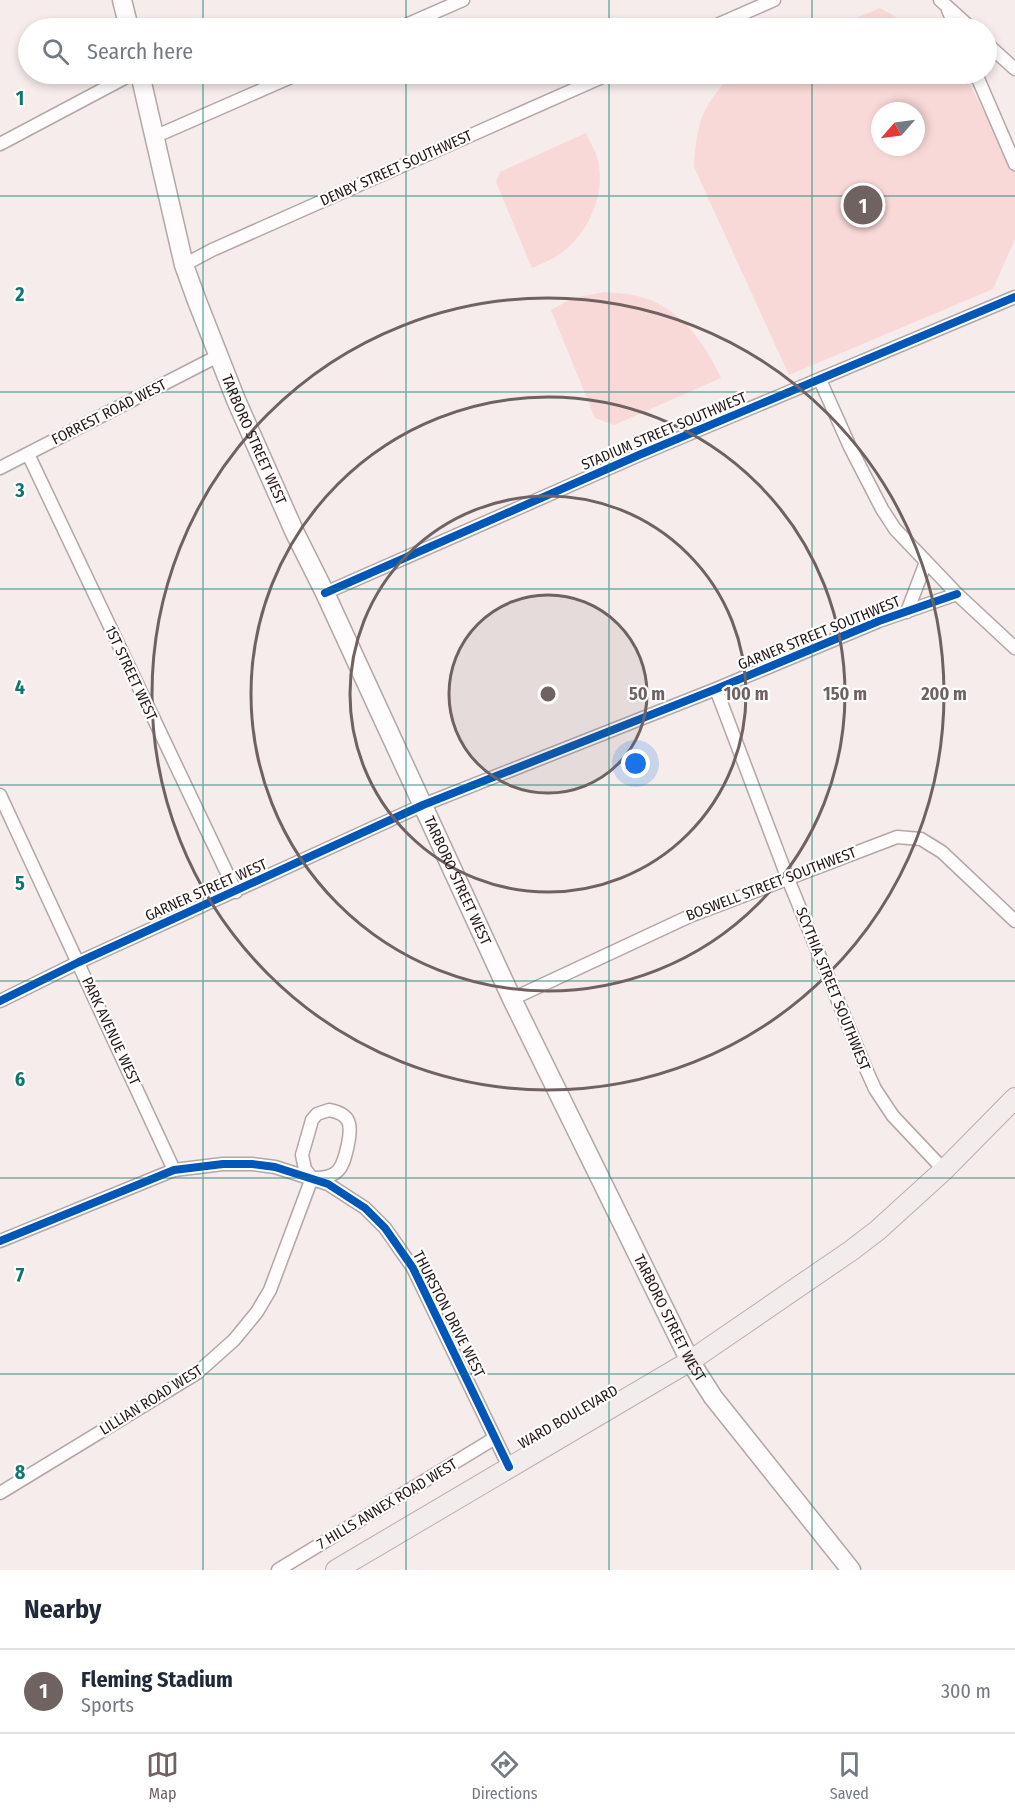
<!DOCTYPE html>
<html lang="en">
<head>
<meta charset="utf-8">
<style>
	body { margin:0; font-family:"Fira Sans Condensed",sans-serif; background:#f2f2f3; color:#1f2937 }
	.compass { position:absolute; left:871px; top:102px; width:54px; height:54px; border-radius:50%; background:#fff; box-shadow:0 3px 9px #0003; rotate:242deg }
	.you { position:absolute; left:636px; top:764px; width:21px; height:21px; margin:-15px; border:4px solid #fff; border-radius:50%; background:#1a73e8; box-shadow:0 0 0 9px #1a73e833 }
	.badge { display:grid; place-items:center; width:39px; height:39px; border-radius:50%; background:#6f6261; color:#fff; font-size:20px; font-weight:700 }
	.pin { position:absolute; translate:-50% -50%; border:3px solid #fff; box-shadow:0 2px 6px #0006 }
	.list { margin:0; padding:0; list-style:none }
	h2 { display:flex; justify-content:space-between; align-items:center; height:78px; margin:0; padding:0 24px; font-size:26px }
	h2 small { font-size:20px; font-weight:400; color:#747a83 }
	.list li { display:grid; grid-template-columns:39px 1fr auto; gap:18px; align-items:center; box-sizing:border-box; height:84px; padding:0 24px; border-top:2px solid #e0e1e3 }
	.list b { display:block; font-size:22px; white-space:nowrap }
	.list p { margin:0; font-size:20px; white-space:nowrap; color:#747a83 }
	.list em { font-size:20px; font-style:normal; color:#747a83 }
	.icon { flex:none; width:33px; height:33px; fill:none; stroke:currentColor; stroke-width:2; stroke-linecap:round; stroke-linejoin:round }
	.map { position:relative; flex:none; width:1015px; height:1570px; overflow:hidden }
	.search { position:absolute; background:#fff; box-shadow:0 3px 9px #0003; left:18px; right:18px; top:18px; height:66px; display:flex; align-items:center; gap:15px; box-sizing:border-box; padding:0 21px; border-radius:33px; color:#747a83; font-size:22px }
	.sheet { height:162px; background:#fff }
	nav { display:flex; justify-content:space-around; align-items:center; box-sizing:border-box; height:84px; border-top:2px solid #e0e1e3; background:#fff; font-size:16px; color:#747a83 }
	nav a { display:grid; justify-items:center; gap:3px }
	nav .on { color:#6f6261 }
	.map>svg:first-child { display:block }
	.green { fill:#f8d9d7; fill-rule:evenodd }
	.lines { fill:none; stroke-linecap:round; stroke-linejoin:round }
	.minor-casing { stroke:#b2a7a6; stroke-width:15 }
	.secondary-casing { stroke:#b2a7a6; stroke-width:21 }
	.primary-casing { stroke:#beaead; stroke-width:22 }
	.minor { stroke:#fefcfc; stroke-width:12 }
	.secondary { stroke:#fefcfc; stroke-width:18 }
	.primary { stroke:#f3ecec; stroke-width:20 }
	.cycleway-casing { stroke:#fff; stroke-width:11 }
	.cycleway { stroke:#0057b8; stroke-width:8 }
	.grid { fill:none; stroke:#0f766e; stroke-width:1.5; stroke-opacity:0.55 }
	.ring { fill:none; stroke:#6f6261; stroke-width:3 }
	.labels { text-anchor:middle; stroke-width:4.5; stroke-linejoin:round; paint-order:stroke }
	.street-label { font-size:15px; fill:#271817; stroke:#fff }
	.grid-label { font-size:20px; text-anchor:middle; font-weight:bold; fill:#0f766e; stroke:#fff; stroke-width:4.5; stroke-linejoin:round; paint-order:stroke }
	.centre { fill:#6f6261; stroke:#fff; stroke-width:3 }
	.ring-label { font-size:18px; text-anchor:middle; font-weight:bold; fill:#6f6261; stroke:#fff; stroke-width:4.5; stroke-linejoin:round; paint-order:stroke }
</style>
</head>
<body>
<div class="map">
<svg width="1015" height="1570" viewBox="0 0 1015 1570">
	<rect width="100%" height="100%" fill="#f5eceb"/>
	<!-- green -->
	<path class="green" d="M880,8l21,12 36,3 3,5h-107z
		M732,74h232l51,96v69l-22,50 -204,86 -95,-208c3,-47 7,-58 38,-93zM880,111h36v36h-36z
		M586,133c3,7 7,14 10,21 13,36 -8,83 -39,102 -8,5 -17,8 -25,12l-36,-86 4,-10z
		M604,292c11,1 22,1 33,4 41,9 67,45 84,82l-107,47 -19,-7 -44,-108 22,-12z"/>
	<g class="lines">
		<defs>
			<path id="minor" d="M940,0l31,28
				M948,10l8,18
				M399,28l64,-28
				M710,28l64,-28
				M986,43l29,26
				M976,74l39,90
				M154,137l144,-63
				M0,144l132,-70
				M184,265l28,-15 397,-176
				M820,380l30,67 32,62 13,20 62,65 58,54
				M28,454l208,438
				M0,468l218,-112
				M325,593l314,-138 376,-158
				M907,612l19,-50
				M716,689l72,190 78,190 9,20 18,27 51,54
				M0,795l174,375
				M512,999l178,-83 207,-79 24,2 21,13 73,69
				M0,1001l79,-39 344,-157 293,-116 163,-68 78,-27
				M329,1110c22,4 23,15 19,34 -5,24 -9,35 -36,34l-7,-9 -3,-14 10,-35 5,-6z
				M0,1241l174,-71 49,-6h29l23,3 53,17 37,24 20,20 28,40 96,199
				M0,1493l197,-120 37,-33 23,-28 13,-22 42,-112
				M278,1570l217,-132"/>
			<g id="secondary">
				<path d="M122,0l7,28"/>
				<path id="s1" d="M140,74l44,191 13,36 39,99 59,133 30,60 187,406 178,362 23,36 138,173"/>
			</g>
			<path id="primary" d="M336,1570l354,-209 162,-111 26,-20 66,-60 71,-72"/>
		</defs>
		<!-- minor casing -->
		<use href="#minor" class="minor-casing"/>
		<!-- secondary casing -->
		<use href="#secondary" class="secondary-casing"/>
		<!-- primary casing -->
		<use href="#primary" class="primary-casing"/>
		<!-- minor -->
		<use href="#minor" class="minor"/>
		<!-- secondary -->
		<use href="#secondary" class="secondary"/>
		<!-- primary -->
		<use href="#primary" class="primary"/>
		<defs>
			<path id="cycleway" d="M325,593l314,-138 376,-158
				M0,1001l79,-39 344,-157 293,-116 163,-68 78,-27
				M0,1241l174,-71 49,-6h29l23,3 53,17 37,24 20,20 28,40 96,199"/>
		</defs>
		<!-- cycleway casing -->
		<use href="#cycleway" class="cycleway-casing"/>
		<!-- cycleway -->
		<use href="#cycleway" class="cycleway"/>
	</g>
	<!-- grid -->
	<path class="grid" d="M203,0v28M406,0v28M609,0v28M812,0v28M203,74v1496M406,74v1496M609,74v1496M812,74v1496M0,196h1015M0,392h1015M0,589h1015M0,785h1015M0,981h1015M0,1178h1015M0,1374h1015"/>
	<!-- distance rings -->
	<circle cx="548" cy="694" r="99" fill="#6f6261" fill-opacity=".12"/>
	<g class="ring">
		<circle cx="548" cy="694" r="99"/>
		<circle cx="548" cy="694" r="198"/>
		<circle cx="548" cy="694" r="297"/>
		<circle cx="548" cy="694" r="396"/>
	</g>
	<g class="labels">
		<!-- street labels -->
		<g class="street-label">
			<text transform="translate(396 168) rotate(-24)" y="5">DENBY STREET SOUTHWEST</text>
			<text transform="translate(109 412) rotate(-27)" y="5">FORREST ROAD WEST</text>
			<text transform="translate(664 431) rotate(-23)" y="5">STADIUM STREET SOUTHWEST</text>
			<text dy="5" stroke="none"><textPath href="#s1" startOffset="384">TARBORO STREET WEST</textPath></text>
			<text transform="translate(819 633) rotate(-22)" y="5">GARNER STREET SOUTHWEST</text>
			<text transform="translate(131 673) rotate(65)" y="5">1ST STREET WEST</text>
			<text dy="5" stroke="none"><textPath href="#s1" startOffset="870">TARBORO STREET WEST</textPath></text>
			<text transform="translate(771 884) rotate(-21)" y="5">BOSWELL STREET SOUTHWEST</text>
			<text transform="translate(206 890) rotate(-24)" y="5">GARNER STREET WEST</text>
			<text transform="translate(833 989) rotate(68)" y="5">SCYTHIA STREET SOUTHWEST</text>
			<text transform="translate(111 1031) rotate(65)" y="5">PARK AVENUE WEST</text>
			<text transform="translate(449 1314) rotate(63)" y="5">THURSTON DRIVE WEST</text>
			<text dy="5" stroke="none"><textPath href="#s1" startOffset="1356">TARBORO STREET WEST</textPath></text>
			<text transform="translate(151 1400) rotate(-32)" y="5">LILLIAN ROAD WEST</text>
			<text transform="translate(568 1417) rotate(-30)" y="5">WARD BOULEVARD</text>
			<text transform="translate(387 1504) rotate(-31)" y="5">7 HILLS ANNEX ROAD WEST</text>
		</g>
	</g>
	<g class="grid-label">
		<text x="20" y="105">1</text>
		<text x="20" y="301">2</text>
		<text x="20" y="497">3</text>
		<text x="20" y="694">4</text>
		<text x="20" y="890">5</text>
		<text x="20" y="1086">6</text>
		<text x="20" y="1282">7</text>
		<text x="20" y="1479">8</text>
	</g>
	<circle cx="548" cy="694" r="9" class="centre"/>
	<g class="ring-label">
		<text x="647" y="700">50 m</text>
		<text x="746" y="700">100 m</text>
		<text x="845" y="700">150 m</text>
		<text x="944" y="700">200 m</text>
	</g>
</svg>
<svg class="compass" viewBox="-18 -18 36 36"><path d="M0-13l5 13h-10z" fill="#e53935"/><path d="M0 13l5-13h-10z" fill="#747a83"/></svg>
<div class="you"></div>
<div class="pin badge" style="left:863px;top:205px">1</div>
<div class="search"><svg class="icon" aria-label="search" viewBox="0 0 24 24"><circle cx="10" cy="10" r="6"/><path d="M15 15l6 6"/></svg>Search here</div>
</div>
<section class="sheet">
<h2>Nearby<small></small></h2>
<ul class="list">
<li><span class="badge">1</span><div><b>Fleming Stadium</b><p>Sports</p></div><em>300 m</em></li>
</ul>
</section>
<nav>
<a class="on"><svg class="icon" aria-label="map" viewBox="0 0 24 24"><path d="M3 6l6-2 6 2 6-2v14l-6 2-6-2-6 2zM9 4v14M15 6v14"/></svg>Map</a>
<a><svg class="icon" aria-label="directions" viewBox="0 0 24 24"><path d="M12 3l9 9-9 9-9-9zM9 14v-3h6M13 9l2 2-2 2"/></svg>Directions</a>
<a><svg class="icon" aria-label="saved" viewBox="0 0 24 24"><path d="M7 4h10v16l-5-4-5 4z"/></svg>Saved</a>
</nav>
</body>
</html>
